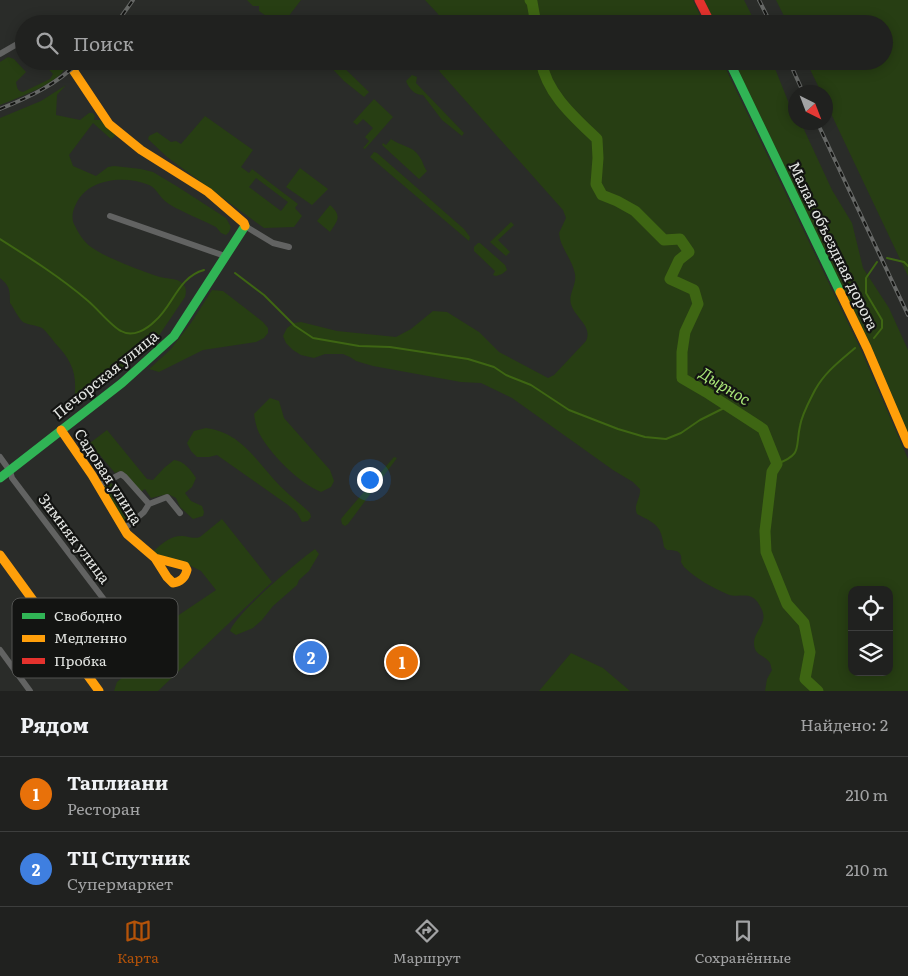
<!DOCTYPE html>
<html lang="ru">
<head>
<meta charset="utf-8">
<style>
	body { margin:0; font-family:Literata,serif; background:#282928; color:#f1f3f6 }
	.controls { position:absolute; right:15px; bottom:15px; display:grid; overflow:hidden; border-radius:10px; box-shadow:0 2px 12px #0003 }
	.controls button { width:45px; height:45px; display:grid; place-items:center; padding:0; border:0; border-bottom:1px solid #3d3e3d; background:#20211f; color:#f1f3f6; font:25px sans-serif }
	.compass { position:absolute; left:788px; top:85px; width:45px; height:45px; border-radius:50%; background:#20211f; box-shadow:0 2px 12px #0003; rotate:138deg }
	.you { position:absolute; left:369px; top:479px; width:18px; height:18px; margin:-12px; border:4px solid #fff; border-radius:50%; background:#1a73e8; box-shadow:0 0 0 8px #1a73e833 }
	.badge { display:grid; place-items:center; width:32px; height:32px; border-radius:50%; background:#b45309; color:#fff; font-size:16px; font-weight:700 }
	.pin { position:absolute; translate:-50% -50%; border:2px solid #fff; box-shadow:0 1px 5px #0006 }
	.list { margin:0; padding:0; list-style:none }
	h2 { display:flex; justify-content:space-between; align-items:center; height:65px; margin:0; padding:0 20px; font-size:21px }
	h2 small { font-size:16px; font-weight:400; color:#a2a3a4 }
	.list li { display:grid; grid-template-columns:32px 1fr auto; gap:15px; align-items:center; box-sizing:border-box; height:75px; padding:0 20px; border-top:1px solid #3d3e3d }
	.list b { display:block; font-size:19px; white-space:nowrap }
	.list p { margin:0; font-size:16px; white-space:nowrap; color:#a2a3a4 }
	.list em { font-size:16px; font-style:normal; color:#a2a3a4 }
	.icon { flex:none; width:28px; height:28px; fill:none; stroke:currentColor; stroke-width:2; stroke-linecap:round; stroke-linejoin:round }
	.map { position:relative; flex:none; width:908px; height:691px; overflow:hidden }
	.search { position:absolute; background:#20211f; box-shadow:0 2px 12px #0003; left:15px; right:15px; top:15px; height:55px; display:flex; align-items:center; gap:12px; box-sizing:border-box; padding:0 18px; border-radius:28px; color:#a2a3a4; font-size:19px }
	.sheet { height:215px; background:#20211f }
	nav { display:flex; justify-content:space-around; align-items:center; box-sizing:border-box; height:70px; border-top:1px solid #3d3e3d; background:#20211f; font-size:14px; color:#a2a3a4 }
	nav a { display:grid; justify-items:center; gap:2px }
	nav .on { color:#b45309 }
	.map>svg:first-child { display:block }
	.green { fill:#273e13; fill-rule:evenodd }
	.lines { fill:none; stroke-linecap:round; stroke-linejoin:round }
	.stream { stroke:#3e6613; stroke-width:2 }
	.river { stroke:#3e6613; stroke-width:11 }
	.street { stroke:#626362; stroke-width:6 }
	.fast { stroke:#30b455; stroke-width:9 }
	.slow { stroke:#ff9f0a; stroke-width:9 }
	.jam { stroke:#e5322d; stroke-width:9 }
	.rail-casing { stroke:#666866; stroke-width:4 }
	.rail { stroke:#131412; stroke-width:2; stroke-dasharray:5.5; stroke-linecap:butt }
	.labels { text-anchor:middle; stroke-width:4.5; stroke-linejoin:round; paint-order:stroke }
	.street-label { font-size:15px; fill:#e4e6e3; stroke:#131412 }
	.water-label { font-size:16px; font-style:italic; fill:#a9e677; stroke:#131412 }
	.key { fill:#131412; stroke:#525351; stroke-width:1 }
	.key-label { font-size:14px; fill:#e4e6e3 }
</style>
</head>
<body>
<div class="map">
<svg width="908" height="691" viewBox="0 0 908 691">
	<rect width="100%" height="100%" fill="#2a2c29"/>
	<!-- green -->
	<path class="green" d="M247,0h54l-13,17 6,7 -19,-2 -16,-11v-5h-6z
		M425,0h268l11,24h-262l-4,-10z
		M703,0h41l12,24h-42z
		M776,0h132v276l-82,-173v-11h-5l-15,-31h78v-37h-96z
		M8,57l6,2 12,13 -10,10c1,5 1,9 7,10l27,-13 3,-5 -12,-13h19l5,7c-6,15 -50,31 -65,37v-43z
		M325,61h12l32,31 -5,5 -20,-16z
		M440,61h282l139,289 47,109v232h-143l2,-12 5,-9c-1,-2 -1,-5 -2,-7 -6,-9 -16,-7 -16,-20 0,-12 14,-19 8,-33 -10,-23 -21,-10 -35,-16 -14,-6 -32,-16 -43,-27l-3,-5c2,-11 -5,-12 -14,-12l-3,-3c-3,-22 -8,-23 -27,-33 -4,-9 4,-16 3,-25l-7,-7 -20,-12 -101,-72 -31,-15 -20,-1 -88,-16 -17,-5 -6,-4 -7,-3h-18l-11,4 -13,-3 -8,-5 -7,-7 -3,-7 4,-8 7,-5 7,-1 36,9 59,6 15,-8 22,-18 14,1 32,20 20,20 49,26 6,-3 32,-34c7,-15 -11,-23 -15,-37 -3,-10 6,-19 4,-30 -2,-12 -12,-24 -15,-35l-1,-6 7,-15 -3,-8 -123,-138 -2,-5zM852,590h37v82h-37z
		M732,61h40l18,45 5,8 1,8 5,1 31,67 20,33 11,45 26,40 19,42v83l-37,-87z
		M412,75l5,2 -1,6 48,50 -2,3 -20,-16 -19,-25c-8,0 -14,-6 -17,-14z
		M66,85l-9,10 -1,20 24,5 9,-7h4l2,3 -1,4h6l15,14 -1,3 -3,2 -18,-16 -24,32 4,11 23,10 12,-9 6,-1 27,3 12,3 25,15 48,31 5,9 -2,5 -3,3 -5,-2 -5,-6c-13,-7 -40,-17 -51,-26 -6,-5 -9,-13 -16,-16 -24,-10 -61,-7 -73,19 -4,8 -5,15 -1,22 4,8 8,15 16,21 13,10 53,25 69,30 6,2 14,1 19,4 7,4 8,9 6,16l-25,37 -19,20 -61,49h-4l-2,-3c4,-26 -2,-39 -19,-57 -4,-5 -8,-11 -13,-15 -6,-3 -14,-3 -19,-6 -5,-4 -9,-14 -13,-19 0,-12 0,-17 -10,-25v-160l41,-17z
		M374,99l19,18 -28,32 -2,-1 6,-7 -4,-4 8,-9 -10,-9 -6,6 -4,-3z
		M205,116l48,34 -12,17 8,6 3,-4 46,35 -3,4 7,8 -8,11 -30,1 -97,-71 -19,-18 1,-3 8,-4 14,10 5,-1 5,3zM256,178l32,24 -7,9 -32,-24z
		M391,139c9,7 22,7 28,17 4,5 4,10 8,15l-8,8 -37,-34 1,-2 3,2z
		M374,152l3,1 87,76 6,8 -1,4 -99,-84z
		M300,168l28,21 -16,16 -26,-18z
		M330,205c12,11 8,15 0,27l-13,-11z
		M511,222l3,3 -16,15 12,12 -4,4 -16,-14z
		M478,243h2l25,22 2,5 -5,4 -6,2 -3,-1 2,-4 -21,-20v-4z
		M212,290l11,1 40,31 5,6v5l-4,5 -8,4 -53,8 -44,22 -10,-3 21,-19 21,-27z
		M270,398l9,3 5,17 46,52 4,11 -3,6 -10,5c-22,-9 -51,-38 -62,-59 -3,-6 -4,-13 -5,-19z
		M206,428c37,5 50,34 75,59 9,9 20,17 29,26l1,4 -3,4 -6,1 -5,-9 -9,-8 -71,-50 -8,2h-12l-6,-6 -4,-8 7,-12z
		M107,430l40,49 6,1 11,-12 10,-8c10,1 17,10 22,18l-4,9 -7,6 6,8 11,5 2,6 -1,4 -10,3 -13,-12 -4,-9 -8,-4 -17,4 -6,-9 -4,3 -21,-21 -5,2 -16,-19 -5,3 -8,-11z
		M394,457l3,1 -49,66 -3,2 -3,-2 -1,-5 4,-5z
		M110,483l4,2 20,29v3l-7,6c-10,-10 -20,-25 -23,-38z
		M222,519l50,63 -114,109h-44l3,-9 23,-19 18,-34 58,-39 -15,-19 -18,-9 -29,-8v-3c8,-8 18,-16 29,-15 7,1 11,3 17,1z
		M315,549l4,5 -10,17 -10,9 -2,5 -24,21 -11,14 -9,8 -17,7 -6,-4c6,-18 67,-69 85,-82z
		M571,653l32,15 27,23h-91z"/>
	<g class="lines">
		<!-- stream -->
		<path class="stream" d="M0,239c30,19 60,38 87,61 10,8 24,26 34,31 12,7 26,-2 34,-10 18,-15 23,-44 49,-51
			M887,258l17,4 4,4
			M235,273l29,22 31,31 18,12 46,8 31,1 78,12 26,8 12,8 25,10 38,25 49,19 27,8 21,2 15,-6 19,-13 26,-13
			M874,338l8,-10v-8l-16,-27v-15l11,-16
			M777,464c26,-10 18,-16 23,-38 2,-12 10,-26 15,-36 10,-18 25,-29 40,-42"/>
		<!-- river -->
		<path class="river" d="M530,0l2,2 4,22
			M541,61c6,33 33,56 56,78l1,19 -2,26 6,11 15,6 18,10 29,29 16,-1 9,13 -10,8 -9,19 24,11 4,14 -13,28 -3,20v26l24,14 57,37 14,35 -5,8 -7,59 1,21 21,52 17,19 6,29 -5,27 13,12"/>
		<!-- street -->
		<path class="street" d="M0,54l24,-14
			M110,216l115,40
			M245,226l28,17 16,4
			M0,457l10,14 2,7 109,144 12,9
			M98,486l23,-12 4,3 24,27 -5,8 -20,17
			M149,504l18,-7 13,16
			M0,650l30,41"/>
		<!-- fast -->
		<path class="fast" d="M729,61l111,231
			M0,478l122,-95 52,-47 71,-110"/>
		<!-- slow -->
		<path class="slow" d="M67,61l42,63 32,26 67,42 36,31 1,3
			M840,292l27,56 41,96
			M61,430l31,45 35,59 28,24 12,19 6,6c8,-1 12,-5 14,-13l-2,-4 -30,-8
			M0,555l99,136"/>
		<!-- jam -->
		<path class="jam" d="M699,0l12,24"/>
		<defs>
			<path id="rail" d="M759,0l12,24
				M116,24l17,-24
				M789,61l14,31
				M0,109c30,-12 57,-25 80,-48
				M817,122l91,193"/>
		</defs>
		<!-- rail casing -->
		<use href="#rail" class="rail-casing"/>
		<!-- rail -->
		<use href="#rail" class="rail"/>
	</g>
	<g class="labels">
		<!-- street labels -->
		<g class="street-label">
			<text transform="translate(833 246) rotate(64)" y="5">Малая объездная дорога</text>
			<text transform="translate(106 375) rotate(-39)" y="5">Печорская улица</text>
			<text transform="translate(108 477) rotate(57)" y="5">Садовая улица</text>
			<text transform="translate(74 539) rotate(53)" y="5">Зимняя улица</text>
		</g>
		<!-- water labels -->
		<g class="water-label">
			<text transform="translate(725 386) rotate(32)" y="6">Дырнос</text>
		</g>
	</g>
	<!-- legend -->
	<rect x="12" y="598" width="166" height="80" rx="8" class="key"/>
	<rect x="22" y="613" width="23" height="6" fill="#30b455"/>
	<rect x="22" y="635" width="23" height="7" fill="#ff9f0a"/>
	<rect x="22" y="658" width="23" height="6" fill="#e5322d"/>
	<g class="key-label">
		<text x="54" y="621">Свободно</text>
		<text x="54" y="643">Медленно</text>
		<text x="54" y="666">Пробка</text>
	</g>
</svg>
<div class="controls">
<button><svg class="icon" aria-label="locate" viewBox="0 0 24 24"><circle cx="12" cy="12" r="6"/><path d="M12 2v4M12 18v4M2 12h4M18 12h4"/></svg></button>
<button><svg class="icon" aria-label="layers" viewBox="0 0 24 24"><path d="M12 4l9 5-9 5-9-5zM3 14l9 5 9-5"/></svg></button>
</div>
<svg class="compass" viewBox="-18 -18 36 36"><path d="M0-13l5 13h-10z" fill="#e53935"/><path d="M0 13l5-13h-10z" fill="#a2a3a4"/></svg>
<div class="you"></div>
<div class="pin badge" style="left:402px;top:662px;background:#e8710a">1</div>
<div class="pin badge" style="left:311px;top:657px;background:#3f7fe0">2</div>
<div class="search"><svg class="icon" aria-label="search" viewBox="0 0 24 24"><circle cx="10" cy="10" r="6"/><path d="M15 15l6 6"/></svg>Поиск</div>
</div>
<section class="sheet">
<h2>Рядом<small>Найдено: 2</small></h2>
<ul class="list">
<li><span class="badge" style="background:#e8710a">1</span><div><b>Таплиани</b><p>Ресторан</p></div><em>210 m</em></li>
<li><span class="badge" style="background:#3f7fe0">2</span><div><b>ТЦ Спутник</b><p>Супермаркет</p></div><em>210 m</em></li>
</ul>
</section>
<nav>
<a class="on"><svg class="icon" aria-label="map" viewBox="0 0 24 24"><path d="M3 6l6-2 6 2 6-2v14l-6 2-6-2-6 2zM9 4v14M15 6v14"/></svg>Карта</a>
<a><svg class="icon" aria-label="directions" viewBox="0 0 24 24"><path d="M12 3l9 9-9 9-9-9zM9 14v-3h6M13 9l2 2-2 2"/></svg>Маршрут</a>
<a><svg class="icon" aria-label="saved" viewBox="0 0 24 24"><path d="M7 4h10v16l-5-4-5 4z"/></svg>Сохранённые</a>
</nav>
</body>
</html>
